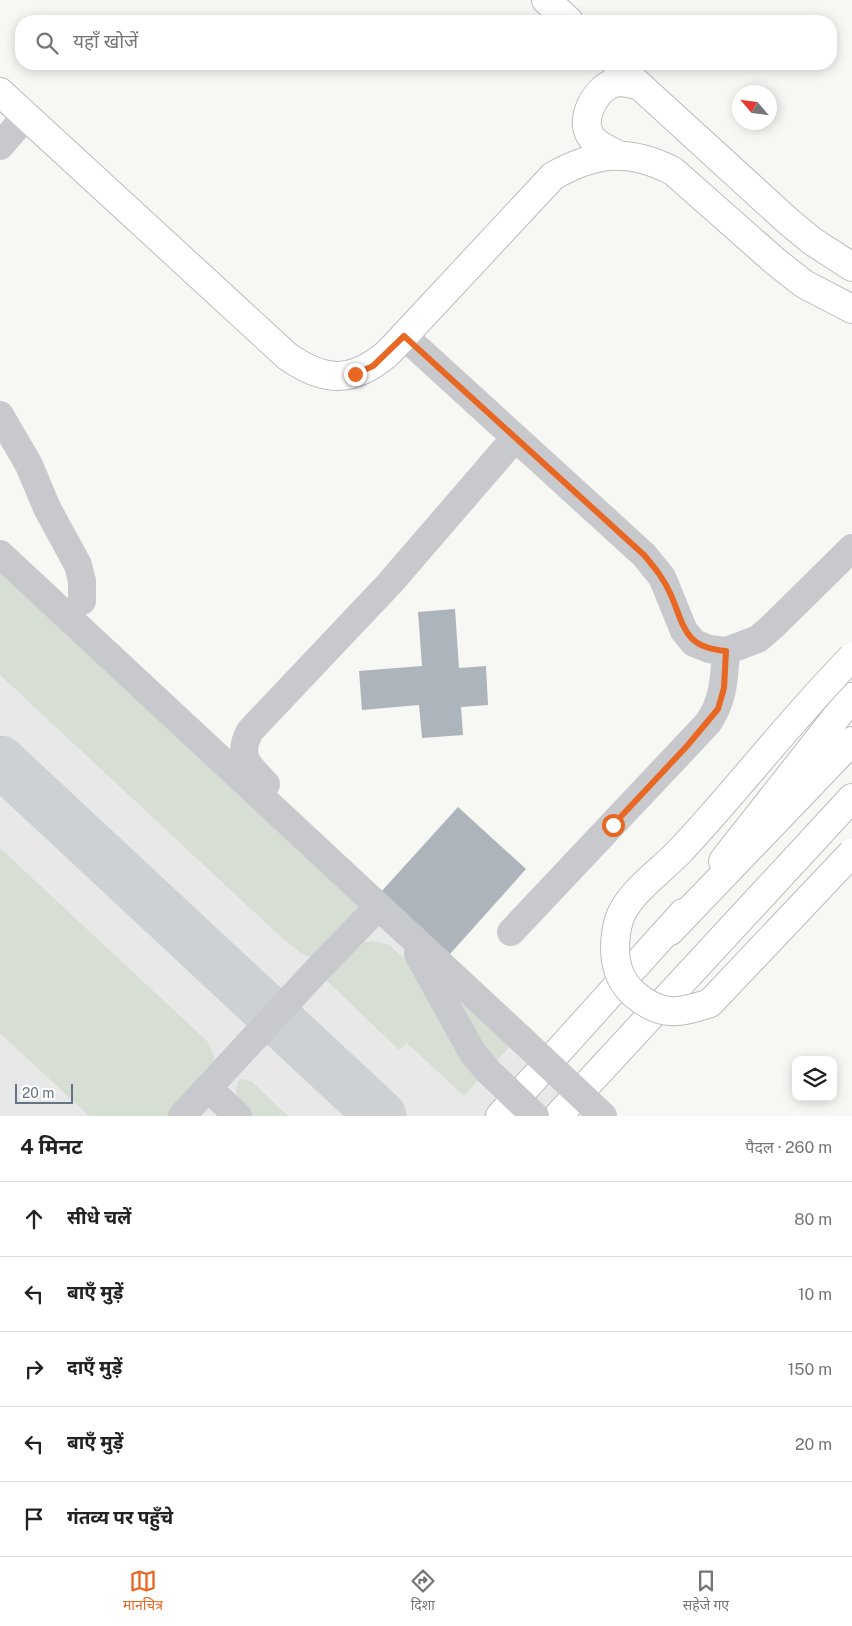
<!DOCTYPE html>
<html lang="hi">
<head>
<meta charset="utf-8">
<style>
	body { margin:0; font-family:"Public Sans","Noto Sans Devanagari",sans-serif; background:#f6f6f6; color:#222 }
	.controls { position:absolute; right:15px; bottom:15px; display:grid; overflow:hidden; border-radius:10px; box-shadow:0 2px 12px #0003 }
	.controls button { width:45px; height:45px; display:grid; place-items:center; padding:0; border:0; border-bottom:1px solid #e0e0e0; background:#fff; color:#222; font:25px sans-serif }
	.compass { position:absolute; left:732px; top:85px; width:45px; height:45px; border-radius:50%; background:#fff; box-shadow:0 2px 12px #0003; rotate:298deg }
	.scale { position:absolute; left:15px; bottom:12px; width:58px; box-sizing:border-box; padding-left:5px; border:2px solid #657386; border-top:0; font-size:14px; line-height:18px; white-space:nowrap; color:#657386; -webkit-text-stroke:4px #fff; paint-order:stroke }
	.stop { position:absolute; width:15px; height:15px; margin:-11px; border:4px solid #e86722; border-radius:50%; background:#fff }
	.stop.end { background:#e86722; border-color:#fff; box-shadow:0 1px 5px #0008 }
	.list { margin:0; padding:0; list-style:none }
	h2 { display:flex; justify-content:space-between; align-items:center; height:65px; margin:0; padding:0 20px; font-size:21px }
	h2 small { font-size:16px; font-weight:400; color:#767676 }
	.list li { display:grid; grid-template-columns:32px 1fr auto; gap:15px; align-items:center; box-sizing:border-box; height:75px; padding:0 20px; border-top:1px solid #e0e0e0 }
	.list b { display:block; font-size:19px; white-space:nowrap }
	.list em { font-size:16px; font-style:normal; color:#767676 }
	.icon { flex:none; width:28px; height:28px; fill:none; stroke:currentColor; stroke-width:2; stroke-linecap:round; stroke-linejoin:round }
	.map { position:relative; flex:none; width:852px; height:1116px; overflow:hidden }
	.search { position:absolute; background:#fff; box-shadow:0 2px 12px #0003; left:15px; right:15px; top:15px; height:55px; display:flex; align-items:center; gap:12px; box-sizing:border-box; padding:0 18px; border-radius:20px; color:#767676; font-size:19px }
	.sheet { height:440px; background:#fff }
	nav { display:flex; justify-content:space-around; align-items:center; box-sizing:border-box; height:70px; border-top:1px solid #e0e0e0; background:#fff; font-size:14px; color:#767676 }
	nav a { display:grid; justify-items:center; gap:2px }
	nav .on { color:#e86722 }
	.map>svg:first-child { display:block }
	.built { fill:#e7e8e7 }
	.green { fill:#d7dfd5 }
	.lines { fill:none; stroke-linecap:round; stroke-linejoin:round }
	.taxiway { stroke:#ced1d3; stroke-width:51 }
	.building { fill:#adb4bb }
	.major-casing { stroke:#b9bcc0; stroke-width:30 }
	.highway-casing { stroke:#b9bbbf; stroke-width:30 }
	.minor { stroke:#c7c9cd; stroke-width:28 }
	.major { stroke:#fff; stroke-width:28 }
	.highway { stroke:#fff; stroke-width:28 }
	.major-bridge-casing { stroke:#b9bcc0; stroke-width:30; stroke-linecap:butt }
	.minor-bridge { stroke:#c7c9cd; stroke-width:28 }
	.major-bridge { stroke:#fff; stroke-width:28 }
	.route { stroke:#e86722; stroke-width:6 }
</style>
</head>
<body>
<div class="map">
<svg width="852" height="1116" viewBox="0 0 852 1116">
	<rect width="100%" height="100%" fill="#f7f7f4"/>
	<!-- built -->
	<path class="built" d="M0,545l610,571h-610z"/>
	<!-- green -->
	<path class="green" d="M0,561l362,345 -44,53 -16,-5 -21,-17 -281,-262z
		M0,848l208,194 6,14v7l-41,53h-84l-89,-83z
		M373,941l16,4 21,18 67,118 -13,15 -57,-53 -8,7 -74,-71 34,-36z
		M429,961l84,82 -22,24z
		M240,1079l11,2 37,35h-40c-8,-12 -17,-23 -8,-37z"/>
	<g class="lines">
		<!-- taxiway -->
		<path class="taxiway" d="M0,761l381,355"/>
	</g>
	<!-- building -->
	<path class="building" d="M455,609l4,59 27,-2 2,39 -27,2 2,28 -41,3 -3,-33 -57,5 -3,-39 63,-5 -4,-54z
		M458,807l68,62 -76,85 -69,-62z"/>
	<g class="lines">
		<defs>
			<path id="major" d="M546,0l23,21
				M616,64l173,158 23,19 40,26
				M0,92l287,264c38,27 66,27 101,-3l165,-177c42,-24 76,-28 120,-5l103,91 28,22 48,25
				M618,155c-9,-5 -20,-9 -26,-17 -13,-16 1,-44 17,-53 9,-5 21,-2 31,1
				M723,861l129,-164
				M500,1116l183,-203
				M558,1116l294,-318"/>
			<path id="highway" d="M670,931l182,-190"/>
		</defs>
		<!-- major casing -->
		<use href="#major" class="major-casing"/>
		<!-- highway casing -->
		<use href="#highway" class="highway-casing"/>
		<!-- minor -->
		<path class="minor" d="M0,146l26,-30
			M404,336l240,219 18,22 22,54 10,12 15,6 17,2 32,-12 16,-14 78,-77
			M0,415l29,50 18,43 31,57 4,16v20
			M0,554l519,483
			M266,784c-17,-18 -30,-27 -16,-53l140,-148 125,-145
			M511,932l197,-209c16,-23 16,-45 18,-72
			M418,954l54,98 15,18
			M208,1088l30,28
			M182,1116l135,-146 61,-63"/>
		<!-- major -->
		<use href="#major" class="major"/>
		<!-- highway -->
		<use href="#highway" class="highway"/>
		<defs>
			<path id="major-bridge" d="M852,657c-21,22 -41,44 -61,67 -37,42 -73,87 -112,128 -18,19 -52,42 -60,68 -7,25 -6,55 14,73 27,24 46,21 77,10l142,-150"/>
		</defs>
		<!-- major-bridge casing -->
		<use href="#major-bridge" class="major-bridge-casing"/>
		<!-- minor-bridge -->
		<path class="minor-bridge" d="M519,1037l84,79
			M487,1070l48,46"/>
		<!-- major-bridge -->
		<use href="#major-bridge" class="major-bridge"/>
	</g>
	<g class="lines">
		<!-- route -->
		<path class="route" d="M355,374l18,-8 31,-30 240,219c11,13 20,24 27,40 14,33 13,52 55,56l-2,37 -6,21 -31,37 -74,79"/>
	</g>
</svg>
<div class="controls">
<button><svg class="icon" aria-label="layers" viewBox="0 0 24 24"><path d="M12 4l9 5-9 5-9-5zM3 14l9 5 9-5"/></svg></button>
</div>
<svg class="compass" viewBox="-18 -18 36 36"><path d="M0-13l5 13h-10z" fill="#e53935"/><path d="M0 13l5-13h-10z" fill="#767676"/></svg>
<div class="scale">20 m</div>
<div class="stop" style="left:613px;top:825px"></div>
<div class="stop end" style="left:355px;top:374px"></div>
<div class="search"><svg class="icon" aria-label="search" viewBox="0 0 24 24"><circle cx="10" cy="10" r="6"/><path d="M15 15l6 6"/></svg>यहाँ खोजें</div>
</div>
<section class="sheet">
<h2>4 मिनट<small>पैदल · 260 m</small></h2>
<ul class="list">
<li><svg class="icon" aria-label="ahead" viewBox="0 0 24 24"><path d="M12 20V5M6 11l6-6 6 6"/></svg><div><b>सीधे चलें</b></div><em>80 m</em></li>
<li><svg class="icon" aria-label="left" viewBox="0 0 24 24"><path d="M17 20v-9H6M10 6l-5 5 5 5"/></svg><div><b>बाएँ मुड़ें</b></div><em>10 m</em></li>
<li><svg class="icon" aria-label="right" viewBox="0 0 24 24"><path d="M7 20v-9h11M14 6l5 5-5 5"/></svg><div><b>दाएँ मुड़ें</b></div><em>150 m</em></li>
<li><svg class="icon" aria-label="left" viewBox="0 0 24 24"><path d="M17 20v-9H6M10 6l-5 5 5 5"/></svg><div><b>बाएँ मुड़ें</b></div><em>20 m</em></li>
<li><svg class="icon" aria-label="arrive" viewBox="0 0 24 24"><path d="M6 21V4h12l-3 4 3 4H6"/></svg><div><b>गंतव्य पर पहुँचे</b></div></li>
</ul>
</section>
<nav>
<a class="on"><svg class="icon" aria-label="map" viewBox="0 0 24 24"><path d="M3 6l6-2 6 2 6-2v14l-6 2-6-2-6 2zM9 4v14M15 6v14"/></svg>मानचित्र</a>
<a><svg class="icon" aria-label="directions" viewBox="0 0 24 24"><path d="M12 3l9 9-9 9-9-9zM9 14v-3h6M13 9l2 2-2 2"/></svg>दिशा</a>
<a><svg class="icon" aria-label="saved" viewBox="0 0 24 24"><path d="M7 4h10v16l-5-4-5 4z"/></svg>सहेजे गए</a>
</nav>
</body>
</html>
